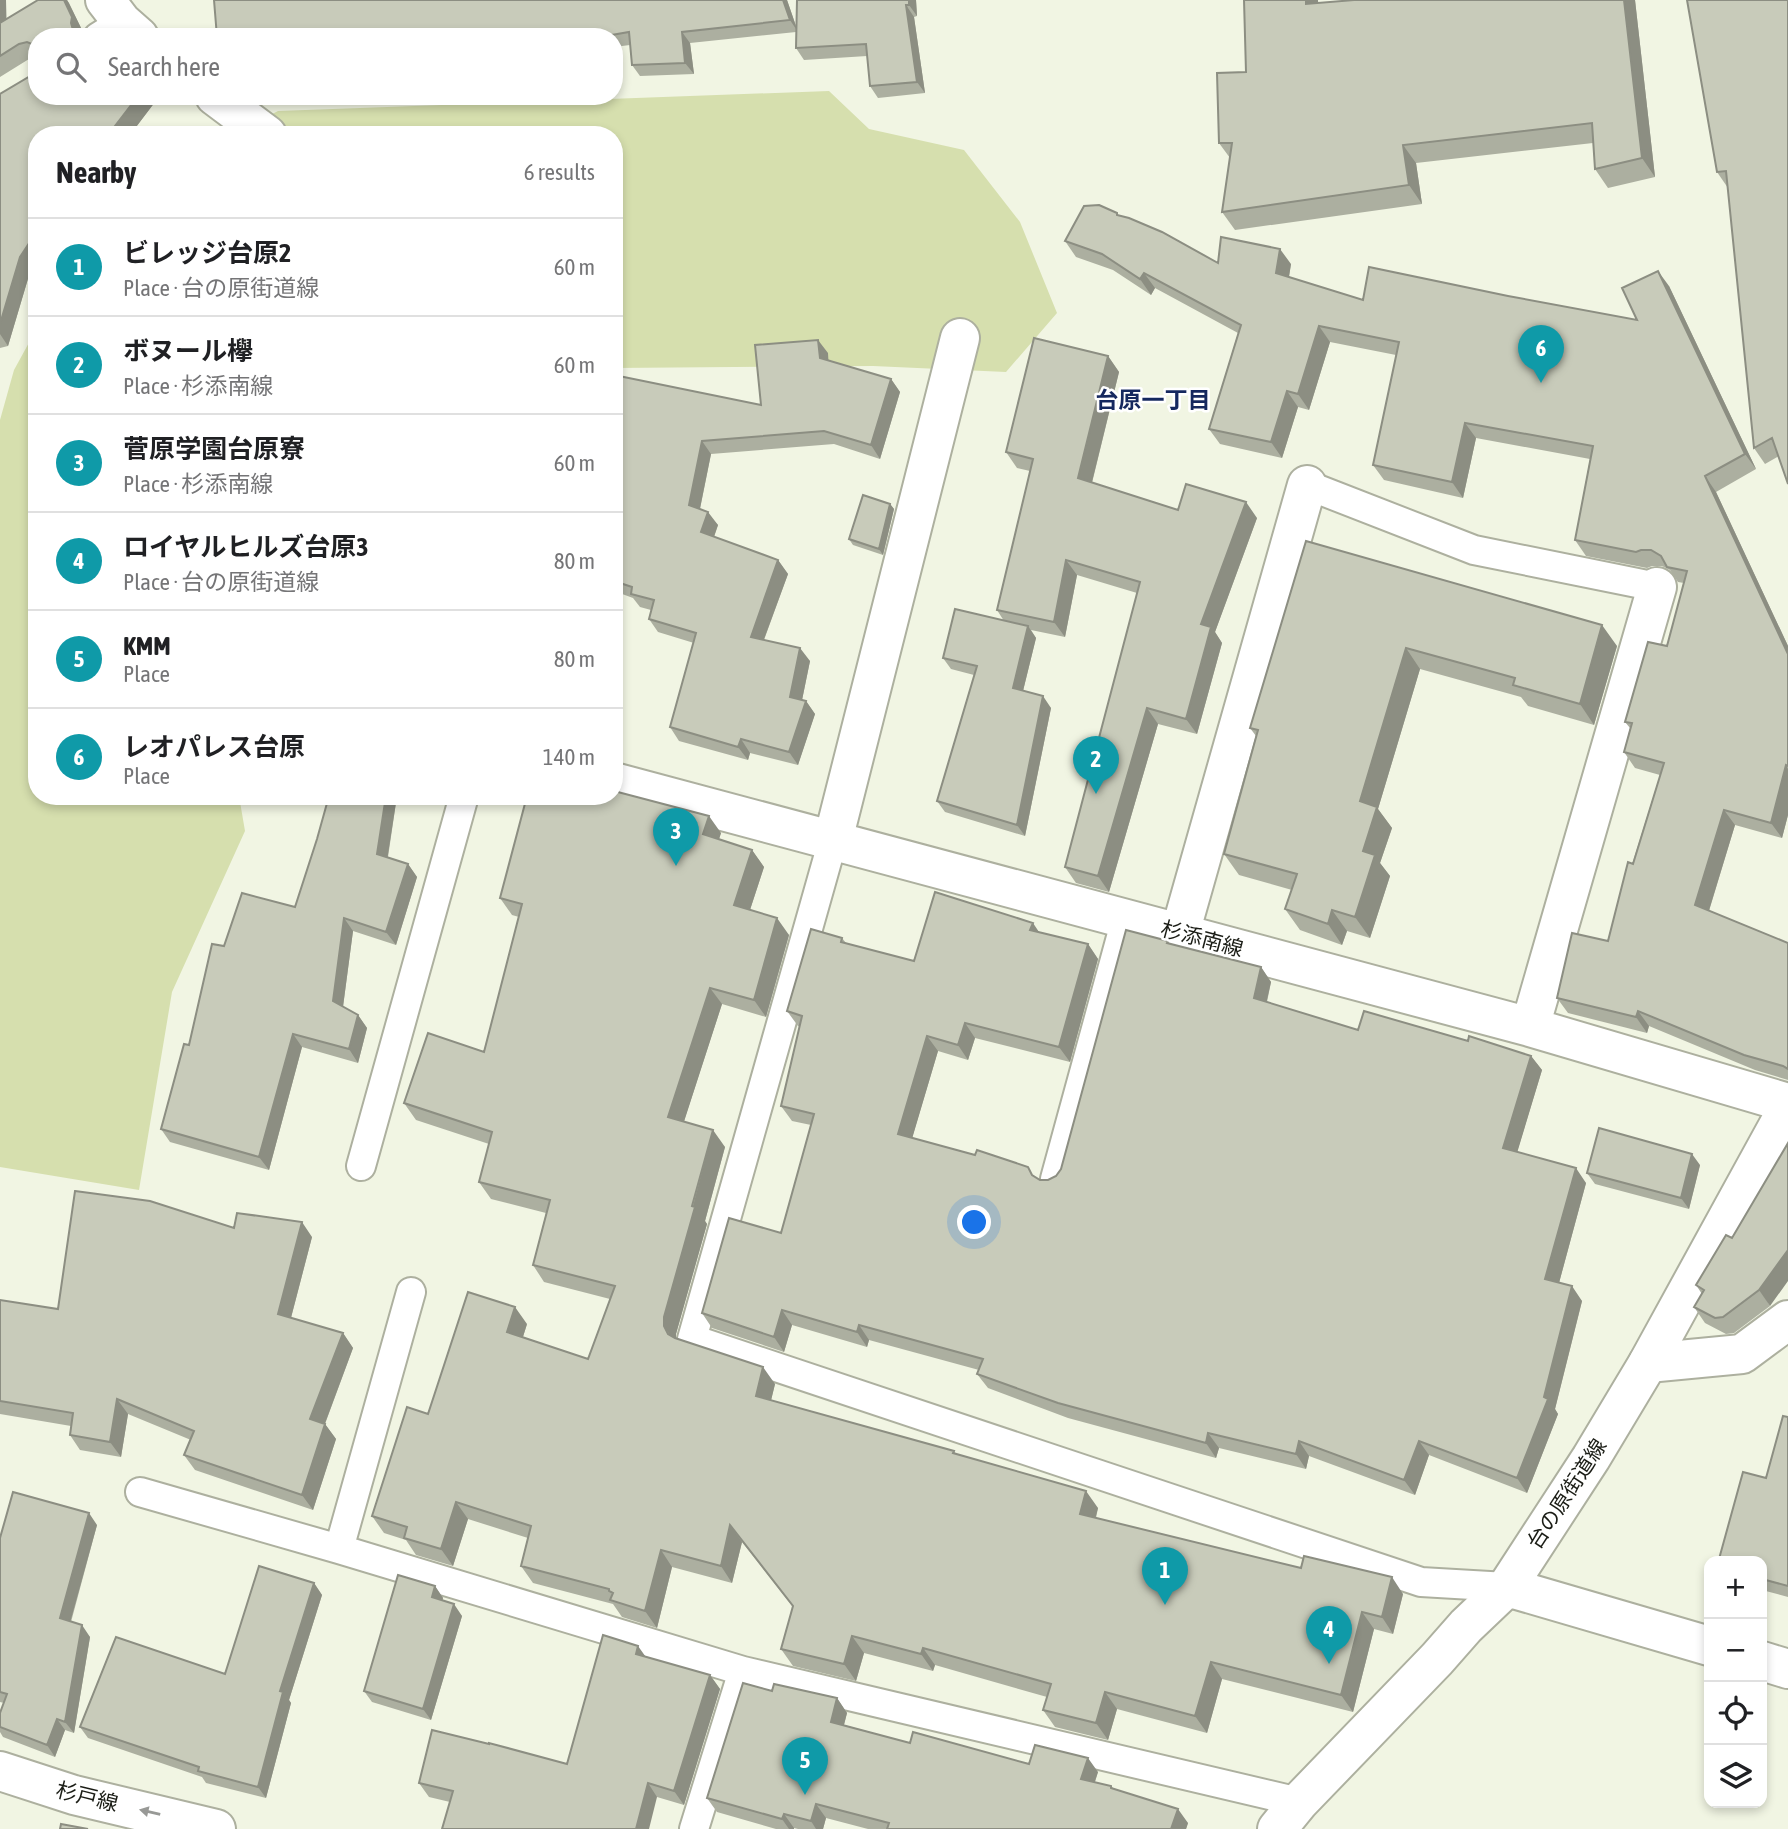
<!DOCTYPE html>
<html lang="en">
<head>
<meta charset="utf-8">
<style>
	body { margin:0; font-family:"Asap Condensed","Noto Sans JP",sans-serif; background:#f2f2f2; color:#202124 }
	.controls { position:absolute; right:21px; bottom:21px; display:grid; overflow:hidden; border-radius:14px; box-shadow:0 4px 10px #0003 }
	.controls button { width:63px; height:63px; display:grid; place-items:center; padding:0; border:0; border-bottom:2px solid #e0e0e0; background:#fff; color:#202124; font:35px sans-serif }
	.you { position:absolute; left:975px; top:1223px; width:24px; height:24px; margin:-18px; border:5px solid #fff; border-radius:50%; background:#1a73e8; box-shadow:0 0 0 10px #1a73e833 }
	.badge { display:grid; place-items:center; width:46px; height:46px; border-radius:50%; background:#d93025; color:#fff; font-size:23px; font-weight:700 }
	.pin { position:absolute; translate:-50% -58px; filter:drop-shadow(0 2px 4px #0008) }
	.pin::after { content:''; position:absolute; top:37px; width:24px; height:21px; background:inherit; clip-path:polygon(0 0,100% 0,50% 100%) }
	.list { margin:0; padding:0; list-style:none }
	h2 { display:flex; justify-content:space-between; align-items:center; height:91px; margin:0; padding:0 28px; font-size:30px }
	h2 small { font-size:23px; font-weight:400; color:#757577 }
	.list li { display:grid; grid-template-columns:46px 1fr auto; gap:21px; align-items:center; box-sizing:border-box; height:98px; padding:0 28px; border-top:2px solid #e0e0e0 }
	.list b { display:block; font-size:26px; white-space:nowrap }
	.list p { margin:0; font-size:23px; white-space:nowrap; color:#757577 }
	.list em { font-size:23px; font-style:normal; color:#757577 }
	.icon { flex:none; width:38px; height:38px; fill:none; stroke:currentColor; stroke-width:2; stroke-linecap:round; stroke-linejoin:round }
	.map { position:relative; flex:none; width:1788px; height:1829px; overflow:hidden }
	.search { position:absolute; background:#fff; box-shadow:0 4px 10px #0003; left:28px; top:28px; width:595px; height:77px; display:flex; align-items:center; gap:18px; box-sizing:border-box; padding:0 24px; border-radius:28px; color:#757577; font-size:26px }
	.panel { position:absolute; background:#fff; box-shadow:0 4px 10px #0003; left:28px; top:126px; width:595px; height:679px; border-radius:28px }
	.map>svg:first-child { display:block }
	.green { fill:#d6dfae }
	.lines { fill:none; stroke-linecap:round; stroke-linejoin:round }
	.service-casing { stroke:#adb09f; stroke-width:32 }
	.minor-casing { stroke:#adb09f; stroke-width:42 }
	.tertiary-casing { stroke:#adb09f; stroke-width:42 }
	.service { stroke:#fff; stroke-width:28 }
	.minor { stroke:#fff; stroke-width:38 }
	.tertiary { stroke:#fff; stroke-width:38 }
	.wall { fill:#acafa0 }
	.shaded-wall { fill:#8c8e82 }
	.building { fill:#c8cbba; stroke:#8c8e82; stroke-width:2 }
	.oneway { fill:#989996 }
	.labels { text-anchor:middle; stroke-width:5; stroke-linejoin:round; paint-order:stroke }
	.street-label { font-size:21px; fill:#1a1c15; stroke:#fff }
	.neighbourhood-label { font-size:23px; font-weight:bold; fill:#15285e; stroke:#fff }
</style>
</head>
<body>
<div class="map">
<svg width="1788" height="1829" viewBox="0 0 1788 1829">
	<rect width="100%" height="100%" fill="#f1f5e3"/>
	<!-- green -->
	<path class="green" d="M829,91l40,38 95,21 56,72 37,91 -51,59 -133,-6 -259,2v-233h-382l46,-24z
		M37,328v468h202l6,35 -73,161 -33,198 -139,-23v-747l14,-50z"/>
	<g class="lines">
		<defs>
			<path id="service" d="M98,37l24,-15
				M1307,485l167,65 183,37
				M833,840l-141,499 729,243 86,5
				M361,1166l103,-370
				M1055,1179l71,-260
				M140,1492l199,57 404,122 556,131
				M339,1549l72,-257
				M694,1829l49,-158"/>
			<path id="minor" d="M105,0l17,22 17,15
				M215,96l52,39
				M614,782l916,245 258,76
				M833,840l127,-502
				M1180,933l127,-448
				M1530,1027l127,-440
				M1648,1363l94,-9 46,-34
				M0,1771l74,24 142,34"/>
			<path id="tertiary" d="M1507,1587l202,59
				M1762,1661l26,8
				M1277,1829l22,-27 138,-143 29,-33 41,-39 84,-129 57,-95 140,-255"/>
		</defs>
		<!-- service casing -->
		<use href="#service" class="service-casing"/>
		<!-- minor casing -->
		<use href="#minor" class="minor-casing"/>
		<!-- tertiary casing -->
		<use href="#tertiary" class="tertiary-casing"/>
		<!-- service -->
		<use href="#service" class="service"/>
		<!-- minor -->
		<use href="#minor" class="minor"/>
		<!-- tertiary -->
		<use href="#tertiary" class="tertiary"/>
	</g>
	<!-- wall -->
	<path class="wall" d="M0,0h6v19l32,-19h29l16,32 -46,5v21l-8,1 -29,18z
		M214,0h573l9,26 120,-26 1,16 -3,1 11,76 -47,5 -8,-12 -3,-30 -63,4 -8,-12v-16l-106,11 4,31 -54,2 -8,-11 -2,-20 -16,2v-10h-397z
		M1354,0h281l20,177 -47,11 -13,-19 -2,-26 -177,20 6,41 -187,26 -13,-18 8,-54 -11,-15 27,-71 72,-69z
		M1788,0l-9,456 -14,8 -11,-16 -26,-260 -11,-16z
		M0,94l37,2h114l4,6 -25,33h-93v127l-7,10 -22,74 -8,2z
		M1117,213l2,3 99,47 73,1 -2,13 74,23 145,-4 129,24 32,-34 87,183 -40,23 72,154v169l-6,23 -47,-13 -26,86 79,32v137l-33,-10 -106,-44 -2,7 -79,-20 -11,-15 51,-57 52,-166 -25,-7 -11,-16 6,-24 -5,-6 42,-76 17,-63 -6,-1 -8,-12 -8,-4h-10l-5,2 -61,-12 -11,-16 15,-81 -114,-21 -13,60 -79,-18 -11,-15 23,-110 -66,-13 -21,68 -11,-3 -16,51 -62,-14 -11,-15 29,-96 -83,-45 -4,7 -38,-25 -37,-13 -11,-16z
		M828,353v7l63,19 9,13 -20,67 -46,-15 -123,10 -11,55 18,16 -4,12 64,23 10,14 -24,66 46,21 -8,39 4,1 9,13 -17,51 -48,-12 -2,7 -69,-19 -9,-14 24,-84 -36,-11 -9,-13 2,-9 -11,-3 -7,-9 -19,-7v-216l147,30z
		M1108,356l11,16 -27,111 86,27 79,8 -42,114 7,11 -25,91 -39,-10 -49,168 -33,-9 -11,-16 72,-274 -60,-18 -12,62 -34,-7 5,8 -13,53 28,17 -26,128 -80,-24 -8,-11 37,-126 -23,-6 -8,-11 61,-37 -7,-11 33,-139 -13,-3 -11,-16z
		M890,504l4,5 -11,46 -30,-10 -4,-6z
		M1306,541l311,105 -23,79 -66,-19 -7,-9 -101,-28 -42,140 14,19 -12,35 10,13 -20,62 -23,-7 -5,14 -42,-15 -15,-21 7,-19 -53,-15 -15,-21 32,-118 -6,-8z
		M397,796l-9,61 20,7 9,13 -21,68 -43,-14 -10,76 15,8 9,13 -9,35 -56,-16 -33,123 -99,-28 -9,-13 28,-84 35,-99 71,-39 22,-68z
		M721,833l-2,6 33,11 12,17 -14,43 39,25 -23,82 -44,-13 -38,117 41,26 -20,74 2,3 -31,110v4l99,46 -4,16 183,51 2,3 142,54 -2,10 307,76 -10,40 -19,-5 -21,83 -131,-33 -15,54 -90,-24 -9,31 -53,-13 -12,-17 4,-13 -112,-32 -2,6 -69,-18 -8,28 -63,-15 -12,-17 12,-42 -51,-65 -10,41 -60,-16 -15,61 -35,-11 -9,-13 -80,-21 -12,-17 7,-28 -60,-19 -15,47 -37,-11 -10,-15 -22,-7 -12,-17 56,-102 99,-90 -4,13 65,22 22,-60 -66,-17 -11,-17 13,-52 -55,-14 -12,-17 10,-38 -73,-24 -12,-17 80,-51 35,-135 -7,-2 -12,-17z
		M1039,932l49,12 10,15 -28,103 -95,-24 -7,22 -30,-9 -26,87 124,40 4,2h8l8,-4 5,-7 107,-228 2,3 91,23 10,15 -4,20 91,28 110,11 63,15 11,14 -25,82 69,31 -27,100 23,18 -27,108 3,5 -31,79 -98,-38 -14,40 -106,-39 -3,13 -87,-21 -3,10 -148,-40 -80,-30 -11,-14 2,-4 -110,-30 -2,7 -75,-22 -8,27 -72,-24 -10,-15 79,-80 30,-108 -19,-4 -11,-15 19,-79 -2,-1 -11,-15 55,-73 4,5 68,18z
		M1700,1165l-11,44 -94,-25 -8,-11z
		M234,1228l78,9 -21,81 52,15 10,15 -28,76 11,15 -23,71 -118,-40 -11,-15 7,-15 -63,-26 -7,43 -41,-7 -10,-15 1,-9 -71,-12v-114l58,9z
		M1732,1238l38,68 -36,27 -8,1 -21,-11 -11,-16 8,-13 -6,-9z
		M1788,1417v180l-26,-7v-29h-42l-1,-2 47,-81z
		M97,1525l-26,97 19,15 -16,96 -9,-3 -10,27 -52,-20 -3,-5v-19l4,-10 -4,-1v-164z
		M314,1583l8,12 -33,105 2,3 -25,95 -60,-15 -4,-6 -114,-39 -8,-11 145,-53z
		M435,1586l8,12 -1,3 20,15 -31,104 -59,-18 -8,-11z
		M646,1657l64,18 10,14 -36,116 -27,-8 -207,5 -21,-5 -10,-14 148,-19z
		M772,1691l65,7 10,15 -3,12 66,18 119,21 69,8 -3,10 16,4 2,2 75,35 -2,6h-318l-42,-11 -3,11h-25l-4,-1v1h-18l-59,-17 -10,-14z"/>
	<!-- shaded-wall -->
	<path class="shaded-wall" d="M0,0h6l1,40 -7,-10z
		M64,0h3l2,3 14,29 -1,5 -9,-7z
		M783,0h4l11,32 -8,-12z
		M909,0h7l1,16 -8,-11z
		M1306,0h12l1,22 -13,-18z
		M1624,0h11l20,177 -13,-19z
		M906,5l8,12 11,76 -8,-11z
		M682,32l8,11 4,31 -9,-11z
		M138,96h13l4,6 -25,33h-22z
		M1403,145l13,18 6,41 -13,-19z
		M37,231v31l-7,10 -22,74 -8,-12v-10l20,-67z
		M1280,249l11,15 -4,24 -11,-15z
		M1658,271l11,15 87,183 -11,-15z
		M1144,273l11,15 -4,7 -11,-16z
		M1319,326l11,16 -21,68 -11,-16z
		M818,340l10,13 1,18 -9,-13z
		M1108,356l11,16 -30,122 -11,-16z
		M891,379l9,13 -20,67 -9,-14z
		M1287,391l11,16 -16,51 -11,-16z
		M1465,423l11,15 -13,60 -11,-16z
		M702,441l9,13 -13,64 -9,-13z
		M1705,476l11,16 72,154v8z
		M1246,502l11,16 -42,114 7,11 -25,91 -11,-15 15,-95z
		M890,504l4,5 -11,46 -4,-6z
		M708,512l10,13 -7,20 -10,-13z
		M778,560l10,14 -28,76 -9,-13z
		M1066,560l11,15 -12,62 -11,-15z
		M1602,625l15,21 -23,79 -14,-21z
		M1028,626l8,12 -15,61 -8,-11z
		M800,648l10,13 -10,49 -10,-13z
		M1406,648l14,21 -42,140 14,19 -12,35 10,13 -20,62 -15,-21 8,-66 -3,-50z
		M1043,696l8,12 -26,128 -8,-11z
		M806,701l9,13 -17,51 -9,-13z
		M1147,708l11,16 -49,168 -11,-16z
		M741,739l9,14 -2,7 -10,-13z
		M1786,765l2,4v46l-6,23 -11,-15z
		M386,796h11l-11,71 -9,-13z
		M1724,810l11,15 -29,95 -11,-15z
		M709,816l12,17 -6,18 -12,-17z
		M752,850l12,17 -18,55 -12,-17z
		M408,864l9,13 -21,68 -10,-13z
		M1332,910l15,21 -5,14 -14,-21z
		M344,918l9,13 -11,83 -9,-13z
		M777,918l12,17 -23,82 -12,-17z
		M1033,923l10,15 -13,-8z
		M1088,944l10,15 -28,103 -11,-15z
		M1261,967l10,15 -7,31 -10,-15z
		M710,988l12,16 -42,130 -12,-17z
		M1638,1011l11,15 -2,7 -11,-16z
		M358,1015l9,13 -9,35 -9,-14z
		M965,1023l10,15 -7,22 -10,-15z
		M293,1034l9,13 -33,123 -10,-13z
		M927,1036l11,15 -29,98 -11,-15z
		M1531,1056l11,14 -28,93 -11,-15z
		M713,1130l12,17 -20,74 2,3 -31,110v9l4,8 -16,-25v-9z
		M1692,1154l8,11 -11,44 -8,-11z
		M1576,1168l10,15 -30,111 -11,-15z
		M302,1222l10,15 -24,92 -10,-15z
		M1788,1250v31l-18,25 -11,-16z
		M1572,1286l10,15 -27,108 3,5 -31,79 -10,-15 27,-81z
		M515,1307l12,17 -8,25 -12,-17z
		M782,1310l10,15 -8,27 -10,-15z
		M859,1325l10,15 -2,7 -10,-15z
		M343,1333l10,15 -32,86 -11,-15z
		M763,1367l12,17 -7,29 -12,-17z
		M117,1399l11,15 -7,43 -11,-15z
		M325,1424l11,15 -23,71 -11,-15z
		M1208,1433l11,15 -3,10 -10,-15z
		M1299,1441l10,15 -3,13 -10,-15z
		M1419,1441l10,14 -14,40 -11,-15z
		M1086,1491l12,17 -6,23 -12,-17z
		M456,1502l12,17 -15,47 -12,-17z
		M89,1513l8,12 -29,105 -8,-12z
		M730,1525l12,17 -10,41 -11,-17z
		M661,1550l11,17 -15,61 -12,-17z
		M1392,1577l11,17 -10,40 -11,-17z
		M314,1583l8,12 -33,105 2,3 -25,95 -8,-11 22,-96z
		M435,1586l8,12 -3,11 -8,-12z
		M454,1604l8,12 -31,104 -8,-11z
		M1362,1612l12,17 -21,83 -12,-17z
		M82,1625l8,12 -16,96 -9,-11z
		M852,1636l12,17 -8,28 -12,-17z
		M638,1646l10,14 -12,-6z
		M923,1648l12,17 -2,6 -12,-17z
		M1211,1662l11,17 -15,54 -12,-17z
		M710,1675l10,14 -36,116 -10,-14z
		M1105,1692l12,17 -9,31 -12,-17z
		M837,1698l10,15 -6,23 -10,-14z
		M57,1719l8,11 -10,27 -8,-12z
		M1088,1758l10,14 -7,21 -10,-14z
		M648,1783l9,14 -8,32h-13z
		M816,1804l10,14 -3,11h-7l-5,-8z
		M1178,1809l10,14 -2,6h-15z
		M784,1814l10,14v1h-5l-7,-10z"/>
	<!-- building -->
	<path class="building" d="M38,0h26l8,17 -1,6 2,7 8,7h-44v9l-10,-4 -8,2 -19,12v-33z
		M214,0h569l7,20 -108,12 3,31 -53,2 -3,-33 -29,5h-383z
		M797,0h112v5h-3l11,77 -47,4 -4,-42 -70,4z
		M1244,0h62v4l48,-4h270l18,158 -47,11 -3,-46 -189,22 6,40 -187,27 10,-69h-13l-2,-70 29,-1z
		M1687,0h101v484l-16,-46 -18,10 -28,-277 -9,1z
		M37,72v24h101l-30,39h-71v96l-17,26 -20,67v-230z
		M1099,205l18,8v2l12,3 33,14 56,31 3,-26 59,12 -4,24 87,27 6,-33 139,29 129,24 -15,-32 36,-17 87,183 -40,22 83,178v112l-2,-1 -15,58 -47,-13 -29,95 93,38v126l-5,-3 -39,-11 -106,-44 -2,6 -79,-19 15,-65 36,8 20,-79 5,2 31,-101 -40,-11 8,-29 -7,-1 23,-80 19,4 20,-75 -20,-4 -6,-11 -10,-6h-10l-5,2 -61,-12 18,-94 -128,-23 -13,59 -79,-17 26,-123 -80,-16 -21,68 -11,-3 -16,51 -62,-13 32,-104 -97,-52 -4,6 -38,-25 -37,-13 19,-35z
		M1034,338l74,18 -30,122 100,32 8,-26 60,18 -45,122 10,3 -25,92 -39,-11 -49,168 -33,-9 75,-285 -74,-22 -12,62 -57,-12 36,-151 -27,-7z
		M818,340l2,18 71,21 -20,66 -47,-14 -122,10 -13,64 19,7 -7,20 77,28 -27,77 49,11 -10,49 16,4 -17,51 -48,-13 -3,8 -68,-20 26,-94 -47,-14 5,-19 -23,-6 1,-7 -18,-6v-206l147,30 -6,-60z
		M863,495l27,9 -11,45 -30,-10z
		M1306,541l296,84 -22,79 -67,-19 2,-7 -109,-30 -46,153 17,6 -14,44 12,4 -20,62 -23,-7 -4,14 -43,-15 12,-35 -73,-20 34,-124 -8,-2z
		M955,609l73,17 -15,62 30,8 -26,129 -80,-24 40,-135 -34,-8z
		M614,791l95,25 -6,18 49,16 -18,55 43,13 -23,82 -44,-12 -42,129 45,13 -21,76 3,1 -31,110v9l4,8 7,4 88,29 -7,29 198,55 -1,2 133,38 -6,23 221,54 3,-12 88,21 -10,40 -20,-5 -21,83 -130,-33 -16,54 -90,-24 -9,31 -53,-13 8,-26 -128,-36 -2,6 -69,-18 -8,28 -63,-15 12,-43 -63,-81 -9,41 -60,-16 -16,61 -35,-11 3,-7 -4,-2v-2l-88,-23 10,-40 -75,-24 -15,47 -37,-11 3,-11 -35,-11 35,-109 21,7 40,-122 47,15 -8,25 81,27 27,-73 -82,-21 17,-65 -71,-18 13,-50 -88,-29 24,-70 56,19 38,-148 -22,-6 27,-102h87z
		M329,796h57l-9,58 31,10 -22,68 -42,-14 -11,83 25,14 -9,34 -56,-15 -34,123 -98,-28 23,-85 5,1 23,-101 12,2 18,-53 53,14 22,-68z
		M935,892l98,31 -3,7 58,14 -29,103 -94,-24 -7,22 -31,-9 -29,98 77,21 2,-5 51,17 4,8 8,5h8l8,-4 5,-7 65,-239 42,11 -1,2 94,24 -7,31 104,32 6,-19 104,30 1,-5 62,20 -28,92 73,20 -31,111 27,7 -28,111 4,2 -31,79 -98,-37 -15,39 -105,-39 -3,13 -88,-21 -2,10 -148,-40 -81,-29 6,-15 -124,-34 -2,7 -75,-22 -8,27 -72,-24 27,-95 52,15 33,-119 -33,-8 21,-90 -15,-5 24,-82 31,9 -1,4 73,19z
		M1599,1128l93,26 -11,44 -94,-25z
		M1788,1143v107l-29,40 -36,27 -8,1 -21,-11 10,-17 -8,-5 30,-50 6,3z
		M75,1191l75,10 84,27 3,-15 65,9 -24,92 65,19 -33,86 15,5 -23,71 -118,-40 10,-24 -77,-32 -7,43 -40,-7 3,-22 -73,-12v-101l58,9z
		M1783,1416l5,1v169l-26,-7v-18h-37l-6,-2 24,-87 23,6z
		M13,1492l76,21 -29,105 22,7 -17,97 -8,-3 -10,26 -47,-18v-14l7,-19 -7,-2v-154z
		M259,1566l55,17 -34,108 3,1 -25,95 -60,-16 1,-4 -119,-40 36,-90 109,37z
		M398,1575l37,11 -3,11 22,7 -31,105 -59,-18z
		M603,1635l35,11 -2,8 74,21 -36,116 -26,-8 -12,46h-194l11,-38 -34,-8 13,-53 57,14v-1l78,21z
		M743,1683l29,8 2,-7 63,14 -6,24 79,21 3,-11 116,32 6,-19 53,13 -7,21 30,7v2l67,21 -7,20h-284l2,-6 -73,-19 -5,17 -27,-7 -2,5 -75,-21z
		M61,1824l27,5h-28z"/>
	<!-- one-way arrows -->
	<defs><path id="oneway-solid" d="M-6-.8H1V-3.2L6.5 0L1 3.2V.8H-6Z" transform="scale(1.75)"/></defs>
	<use class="oneway" href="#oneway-solid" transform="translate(150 1812) rotate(-167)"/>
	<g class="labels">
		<!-- street labels -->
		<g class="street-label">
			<text transform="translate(1202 939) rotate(15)" y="7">杉添南線</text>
			<text transform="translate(1567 1494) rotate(-57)" y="7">台の原街道線</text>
			<text transform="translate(87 1797) rotate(14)" y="7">杉戸線</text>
		</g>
		<!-- neighbourhood labels -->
		<g class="neighbourhood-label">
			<text x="1153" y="408">台原一丁目</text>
		</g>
	</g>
</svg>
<div class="controls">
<button>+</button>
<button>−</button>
<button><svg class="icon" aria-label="locate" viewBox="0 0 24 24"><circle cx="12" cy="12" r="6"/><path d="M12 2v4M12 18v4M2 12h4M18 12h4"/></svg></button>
<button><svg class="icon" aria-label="layers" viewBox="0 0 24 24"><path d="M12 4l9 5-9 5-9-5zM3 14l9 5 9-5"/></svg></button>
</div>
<div class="you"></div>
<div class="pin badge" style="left:1165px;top:1605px;background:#0f9aa8">1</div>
<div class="pin badge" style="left:1096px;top:794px;background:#0f9aa8">2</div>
<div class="pin badge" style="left:676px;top:866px;background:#0f9aa8">3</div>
<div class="pin badge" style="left:1329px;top:1664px;background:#0f9aa8">4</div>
<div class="pin badge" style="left:805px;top:1795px;background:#0f9aa8">5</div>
<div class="pin badge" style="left:1541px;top:383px;background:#0f9aa8">6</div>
<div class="search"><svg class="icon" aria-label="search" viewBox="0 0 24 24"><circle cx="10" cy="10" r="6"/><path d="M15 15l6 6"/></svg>Search here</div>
<section class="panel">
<h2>Nearby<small>6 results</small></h2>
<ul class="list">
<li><span class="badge" style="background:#0f9aa8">1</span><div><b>ビレッジ台原2</b><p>Place · 台の原街道線</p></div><em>60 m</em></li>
<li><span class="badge" style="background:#0f9aa8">2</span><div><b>ボヌール欅</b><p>Place · 杉添南線</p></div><em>60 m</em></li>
<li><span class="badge" style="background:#0f9aa8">3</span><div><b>菅原学園台原寮</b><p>Place · 杉添南線</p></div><em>60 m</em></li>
<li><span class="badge" style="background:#0f9aa8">4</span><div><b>ロイヤルヒルズ台原3</b><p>Place · 台の原街道線</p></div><em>80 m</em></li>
<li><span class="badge" style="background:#0f9aa8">5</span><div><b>KMM</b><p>Place</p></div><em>80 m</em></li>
<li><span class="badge" style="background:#0f9aa8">6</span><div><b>レオパレス台原</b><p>Place</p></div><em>140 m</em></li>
</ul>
</section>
</div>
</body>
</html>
